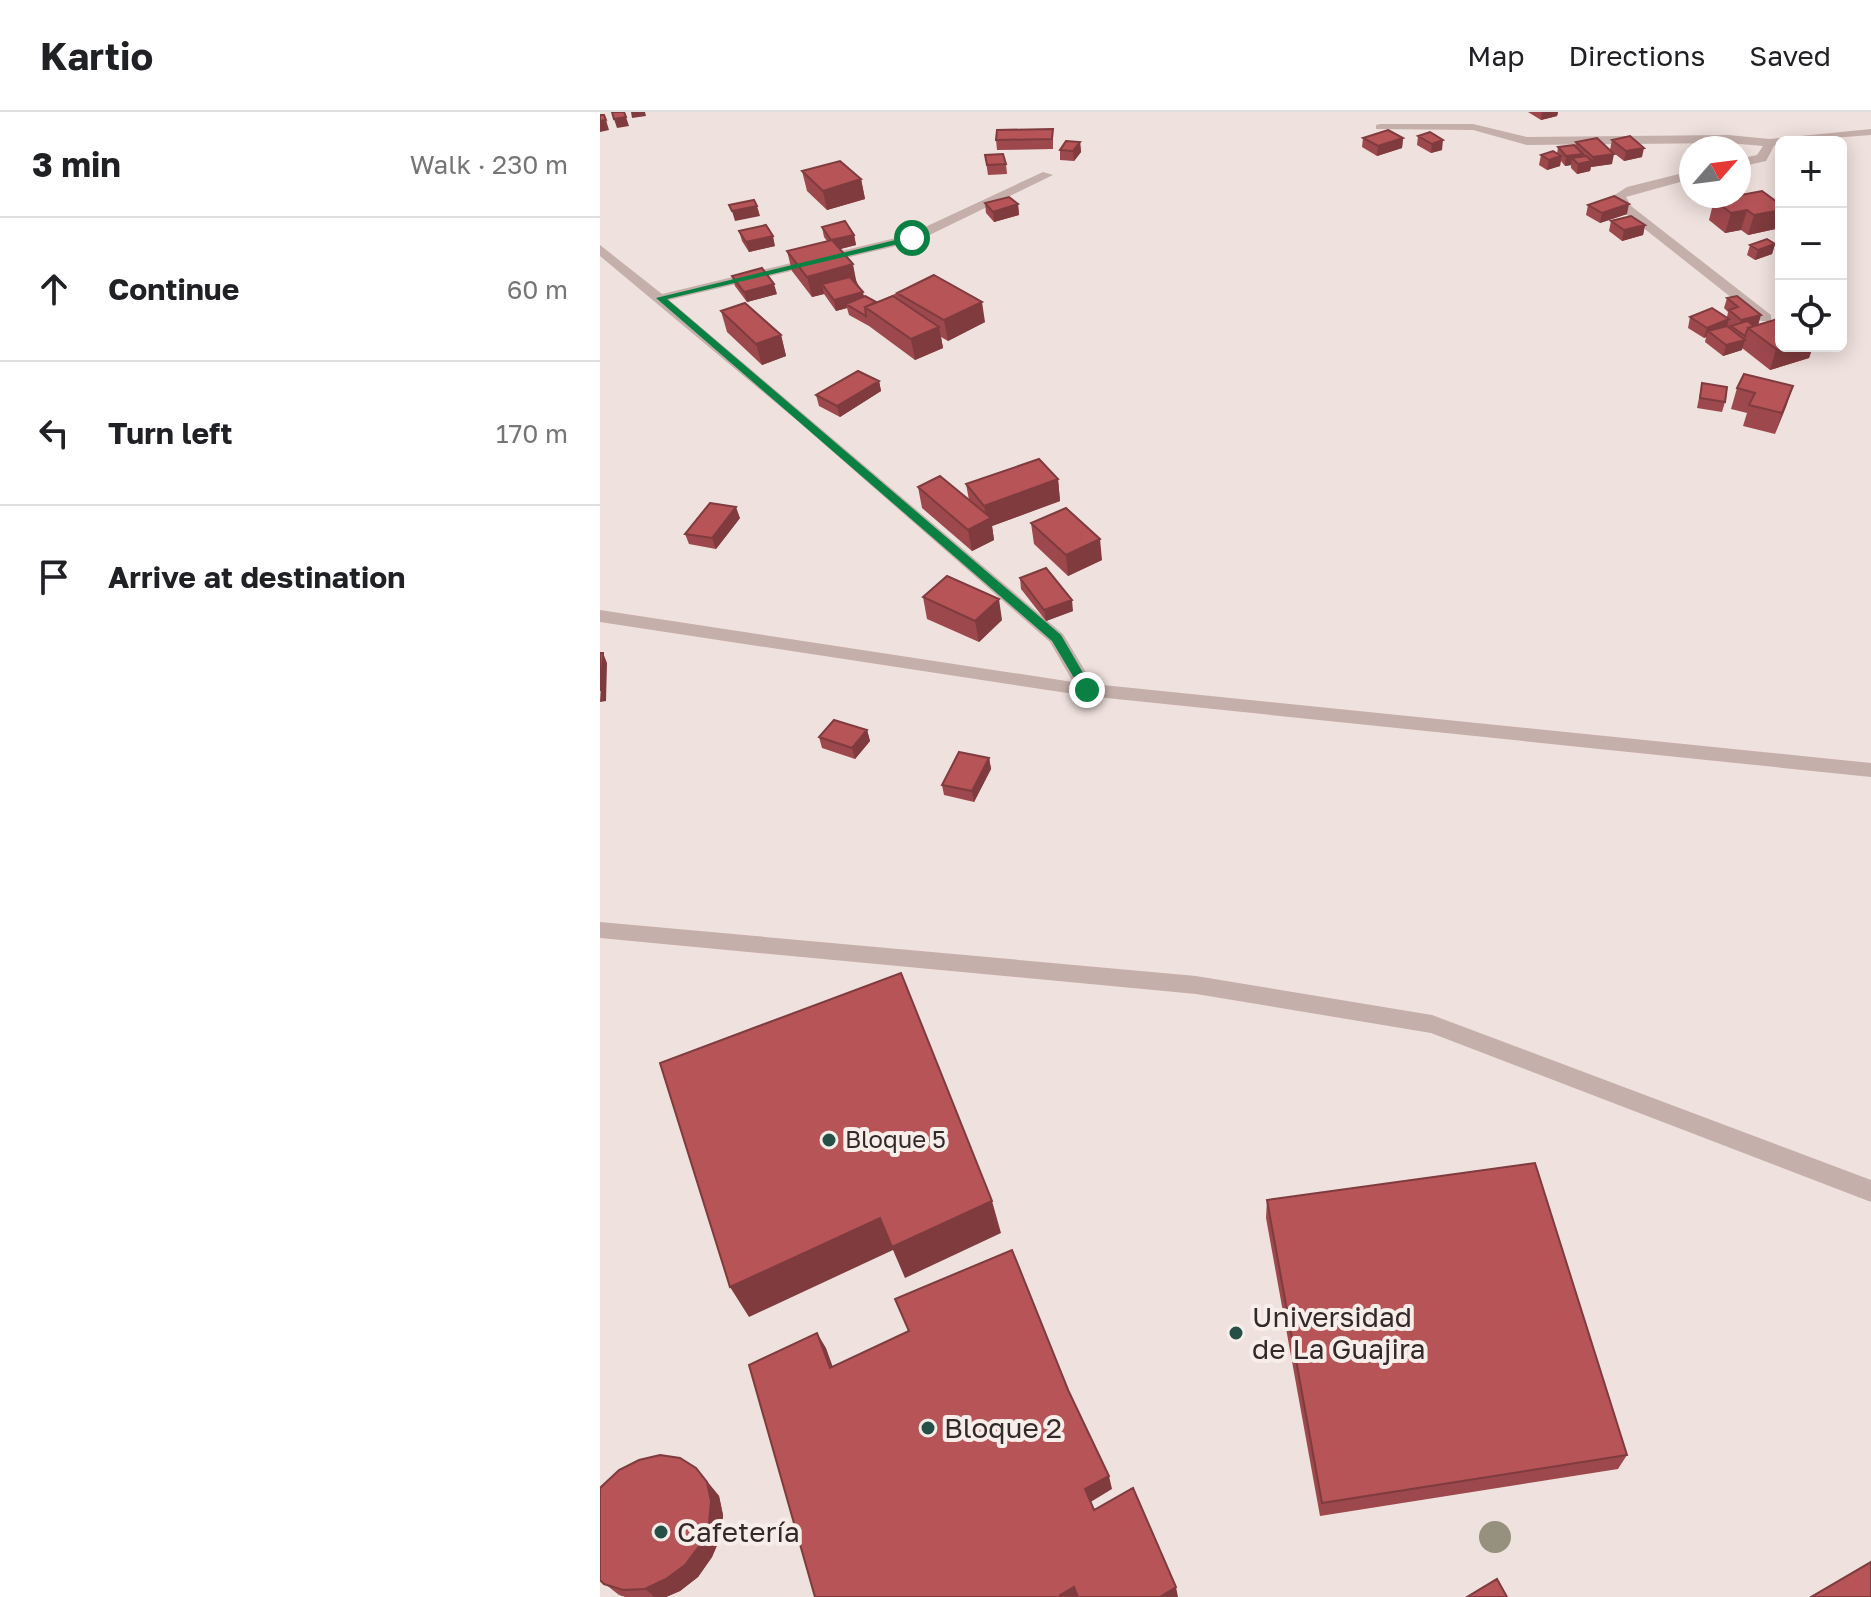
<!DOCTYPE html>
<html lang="en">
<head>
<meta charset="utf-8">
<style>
	body { margin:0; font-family:"Golos Text",sans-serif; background:#f2f2f2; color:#202124 }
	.controls { position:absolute; right:24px; top:24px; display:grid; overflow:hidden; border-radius:12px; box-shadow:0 4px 20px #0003 }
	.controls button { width:72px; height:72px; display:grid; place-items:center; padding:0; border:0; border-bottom:2px solid #e0e0e0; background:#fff; color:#202124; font:40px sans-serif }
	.compass { position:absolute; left:1079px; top:24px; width:72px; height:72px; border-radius:50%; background:#fff; box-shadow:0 4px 20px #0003; rotate:62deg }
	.stop { position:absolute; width:24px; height:24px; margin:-18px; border:6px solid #0b8043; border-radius:50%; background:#fff }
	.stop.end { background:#0b8043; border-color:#fff; box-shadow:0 2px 8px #0008 }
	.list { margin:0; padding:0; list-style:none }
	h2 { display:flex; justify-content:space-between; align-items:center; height:104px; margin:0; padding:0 32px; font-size:34px }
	h2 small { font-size:26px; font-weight:400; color:#757577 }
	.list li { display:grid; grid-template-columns:52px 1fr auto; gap:24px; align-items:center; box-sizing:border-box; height:144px; padding:0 32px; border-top:2px solid #e0e0e0 }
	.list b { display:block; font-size:30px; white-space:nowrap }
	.list em { font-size:26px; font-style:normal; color:#757577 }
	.icon { flex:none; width:44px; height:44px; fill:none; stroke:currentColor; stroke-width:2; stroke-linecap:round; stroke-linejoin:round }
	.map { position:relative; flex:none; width:1271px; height:1485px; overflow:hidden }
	header { display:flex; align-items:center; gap:48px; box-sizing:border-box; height:112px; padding:0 40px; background:#fff; border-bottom:2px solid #e0e0e0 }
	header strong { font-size:38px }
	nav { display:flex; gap:44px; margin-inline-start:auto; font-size:28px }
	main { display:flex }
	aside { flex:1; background:#fff }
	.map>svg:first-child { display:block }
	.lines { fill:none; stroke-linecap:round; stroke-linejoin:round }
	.minor { fill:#c5afab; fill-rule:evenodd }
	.tree { fill:#95917e }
	.wall { fill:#9d484c }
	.shaded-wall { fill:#7f3b3e }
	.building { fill:#b65458; stroke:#7f3b3e; stroke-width:2 }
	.route { fill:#0b8043 }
	.poi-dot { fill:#245046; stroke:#f7ede9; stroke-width:3 }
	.labels { text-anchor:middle; stroke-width:8; stroke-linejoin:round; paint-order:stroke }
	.poi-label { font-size:24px; fill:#342929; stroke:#f7ede9; text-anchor:start }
	.near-poi-label { font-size:28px; fill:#342929; stroke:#f7ede9; text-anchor:start }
</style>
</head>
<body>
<header>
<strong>Kartio</strong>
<nav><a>Map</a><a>Directions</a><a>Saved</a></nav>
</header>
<main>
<aside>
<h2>3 min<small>Walk · 230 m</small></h2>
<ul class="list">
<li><svg class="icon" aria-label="ahead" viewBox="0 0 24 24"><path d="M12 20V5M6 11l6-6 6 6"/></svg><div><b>Continue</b></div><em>60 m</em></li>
<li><svg class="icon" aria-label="left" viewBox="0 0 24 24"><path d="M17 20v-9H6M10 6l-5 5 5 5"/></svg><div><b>Turn left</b></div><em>170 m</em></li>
<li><svg class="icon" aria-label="arrive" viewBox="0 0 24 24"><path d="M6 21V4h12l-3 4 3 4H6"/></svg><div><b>Arrive at destination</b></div></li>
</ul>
</aside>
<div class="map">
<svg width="1271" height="1485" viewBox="0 0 1271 1485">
	<rect width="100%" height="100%" fill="#efe1dd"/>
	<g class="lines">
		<!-- minor -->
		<path class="minor" d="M780,12h93l54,13 201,-2 42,4 101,-10v6l-90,7v3l-7,1 -8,15 -27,6v-8l18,-4 6,-9 -35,-3 -201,2 -54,-15 -97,-1v-4z
			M1091,59v8l-65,18 5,9 140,109v6h-10l-139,-110 -9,-15 14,-9z
			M443,60l10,3 -136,66 -248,59 394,334 30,50 778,79v14l-784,-81 -487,-74v-12l473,72 -23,-40 -250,-219 -200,-167v-11l62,49 246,-59z
			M0,810l596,54 236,39 439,165v22l-440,-169 -235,-39 -596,-56z"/>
	</g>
	<!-- trees -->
	<circle class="tree" cx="895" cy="1425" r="16"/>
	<!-- wall -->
	<path class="wall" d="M928,0h30l-1,4 -16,4z
		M453,17v20l-56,1 -1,-10z
		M818,24l24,14 -11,3 -14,-8z
		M763,26h40l-1,10 -25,8 -15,-9z
		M1012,28l30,17 -18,4 -14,-11z
		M480,30l1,10 -7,9 -14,-1v-10z
		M976,30l36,22 -21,3 -1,4 -13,3 -6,-6v-3l-6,1 -4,-5 -1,5 -13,4 -8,-5 2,-10 16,-1 1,-7 17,-1z
		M385,43l21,9 1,10 -19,1z
		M202,59l59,8 4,20 -38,11 -20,-19z
		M1114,88l67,5 -1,23 -32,7 -7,-5 -16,3 -16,-13z
		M385,91l33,1 1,11 -25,7 -8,-9z
		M988,93l39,9 -27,9 -14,-8z
		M1011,109l34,4 -2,10 -21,6 -13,-10z
		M222,115l32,8 2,10 -16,4 24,47 12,6 21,-9 88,29 -37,19 -7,-4 2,11 -28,12 -46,-34 -20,-11 -2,-7 -11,3 -12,-17 -12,3 -20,-26 -5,-20 40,-10 -3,-4z
		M139,119l36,15 -26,6 -7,-11z
		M1175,132l-3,10 -17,6 -8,-5 3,-10z
		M132,164l45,18 -30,8 -12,-16z
		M1127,186l54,48h32l-4,12 -39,12 -28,-22v2l-19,6 -18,-14 1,-5 -2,1 -16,-10 2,-11h37l1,-5 -4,-4z
		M121,199l60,24 5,21 -24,9 -35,-33z
		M279,269l2,10 -41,26 -21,-11 -3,-11z
		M1102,271l23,19 -3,10 -25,-4z
		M1193,274l-18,48 -32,-8 4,-13 -16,-4 6,-21z
		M458,367l2,22 -68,25 2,14 -22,11 -50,-43 -4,-21 51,13 -3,-16z
		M140,406l-24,31 -27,-5 -4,-10z
		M431,411l71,37 -34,16 -34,-32z
		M420,466l53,33 -27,10 -25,-32z
		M323,485l79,23 -23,22 -52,-23z
		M267,618l3,11 -15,18 -33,-11 -3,-11z
		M389,646l2,11 -17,33 -30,-7 -2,-10z
		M667,1088l360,255 -9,14 -298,47 -54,-298z
		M96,1356l23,28 4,19 -2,21 -9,21 -14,20 -18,14 -14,6h-41l-6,-2 -19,-15z"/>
	<!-- shaded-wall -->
	<path class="shaded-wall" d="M31,0h14l1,4 -14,2z
		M942,0h16l-1,4 -16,4z
		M26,5l3,9 -12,2 -3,-9z
		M6,8l3,10 -9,2v-11z
		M803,26l-1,10 -25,8 1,-10z
		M843,28l-1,10 -11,3 1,-9z
		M480,30l1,10 -7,9 -1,-10z
		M1044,36l-2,9 -18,4 2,-10z
		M983,42l-2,9 11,-2 -2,10 -13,3 1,-10 -6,-6 -1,7 -6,1 1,-10z
		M1014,42l-2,10 -21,3 2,-10z
		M961,44l-1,10 -13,4 2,-10z
		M261,67l4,20 -38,11 -4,-19z
		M418,92l1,11 -25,7 -1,-10z
		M1029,92l-2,10 -27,9 2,-10z
		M157,94l3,10 -25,5 -3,-10z
		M1147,98l-6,20 -16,3 6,-20z
		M1181,98l-1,18 -32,7 6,-20z
		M1045,113l-2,10 -21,6 2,-11z
		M254,123l2,10 -23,6 -2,-11z
		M173,124l2,10 -26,6 -3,-10z
		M1175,132l-3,10 -17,6 3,-10z
		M253,152l4,21 -35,-1 2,10 -12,3 -5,-20z
		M174,172l3,10 -30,8 -3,-10z
		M263,180l2,10 -19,2 1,4 -11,3 -2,-11z
		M382,190l3,20 -37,19 -4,-21z
		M1161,203l-3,11 -20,4 3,-10z
		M1129,207l-3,10 -18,2 -2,6 -2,1 3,-10z
		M339,215l4,21 -28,12 -4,-21z
		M181,223l5,21 -24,9 -6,-21z
		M1145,224h1l-4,14 -19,6 3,-11 18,-5z
		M1186,234h27l-4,12 -39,12 6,-21z
		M279,269l2,10 -41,26 -3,-11z
		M1193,274l-7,21 -11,27 7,-21z
		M458,367l2,22 -68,25 2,14 -22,11 -4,-21 19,-10 -3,-14z
		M136,395l4,11 -24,31 -4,-11z
		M500,427l2,21 -34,16 -2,-21z
		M399,487l3,21 -23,22 -4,-21z
		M472,488l1,11 -27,10 -2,-11z
		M3,541l4,10 -1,38 -6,1z
		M267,618l3,11 -15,18 -3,-11z
		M389,646l2,11 -17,33 -2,-11z
		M392,1089l9,32 -96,45 -12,-28 -144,67 -19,-30 150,-69z
		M217,1221l9,15 13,36 -9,-16z
		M96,1356l23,28 4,19 -2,21 -9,21 -14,20 -18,14 -14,6h-11l-10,-8z
		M509,1364l3,13 -23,14 -4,-14z
		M474,1475l4,10h-18v-2z
		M576,1475l2,10h-18z"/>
	<!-- building -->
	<path class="building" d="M12,0h12l2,5 -12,2z
		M0,3h4l2,5 -6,1z
		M453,17l-1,10 -56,1 1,-10z
		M788,18l15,8 -25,8 -15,-8z
		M830,20l13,8 -11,4 -14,-8z
		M1030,24l14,12 -18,3 -14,-11z
		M997,26l17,16 -21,3 -17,-15z
		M466,29l14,1 -7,9 -13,-1z
		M974,33l9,9 -17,2 -8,-9z
		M953,39l8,5 -12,4 -8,-5z
		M403,42l3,10 -19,1 -2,-10z
		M986,44l6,5 -14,3 -6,-6z
		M240,49l21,18 -38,12 -21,-20z
		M1162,79l19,14v5l-27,5 -7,-5 -16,3 -17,-13z
		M1014,84l15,8 -27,9 -14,-8z
		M409,85l9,7 -25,8 -8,-9z
		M154,88l3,6 -25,5 -3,-6z
		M1031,104l14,9 -21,5 -13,-9z
		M245,109l9,14 -23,5 -9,-13z
		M166,113l7,11 -27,6 -7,-11z
		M1167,127l8,5 -17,6 -8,-5z
		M232,128l21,24 -46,13 -20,-26z
		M162,156l12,16 -30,8 -12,-16z
		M334,163l48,27 -38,18 -47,-27z
		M250,165l13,15 -29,8 -12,-16z
		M265,184l11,6 -11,5 1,9 -20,-12z
		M293,184l46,31 -28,12 -46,-32z
		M1137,184l24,19 -20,5 -12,-10 9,-3 -11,-9z
		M145,191l36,32 -25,9 -35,-33z
		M1112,196l17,11 -22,9 -17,-11z
		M1181,206v28h5l-10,3 -28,-21z
		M1147,209l7,5 -6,2 -3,8 -14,-10z
		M1127,214l18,14 -19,5 -18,-14z
		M258,259l21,10 -42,25 -21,-11z
		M1144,262l49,12 -11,27 -33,-8 6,-12 -18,-5z
		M1102,271l25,4 -2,15 -25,-4z
		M439,347l19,20 -74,27 -18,-22z
		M340,364l51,42 -23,12 -50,-43z
		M110,391l26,4 -24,31 -27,-4z
		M466,396l34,31 -34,16 -35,-32z
		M446,456l26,32 -28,10 -24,-32z
		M347,464l52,23 -24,22 -52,-24z
		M0,541h3l-2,37h-1z
		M234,608l33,10 -15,18 -33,-11z
		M359,640l30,6 -17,33 -30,-6z
		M301,861l91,228 -100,46 -12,-29 -150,69 -70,-224z
		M935,1051l92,292 -305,48 -55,-303z
		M412,1138l57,142 40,84 -24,13 9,21 39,-22 43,99 -16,10h-82l-4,-10 -14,8v2h-245l-66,-232 68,-32 13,35 79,-37 -14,-32z
		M60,1343l20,3 16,10 11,14 4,19 -2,22 -9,22 -15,20 -19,14 -21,10 -22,1 -19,-6 -4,-4v-92l19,-18 20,-10z
		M1271,1450v35h-60z
		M897,1467l10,18h-40z"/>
	<!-- route -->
	<path class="route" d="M312,124l3,4 -248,59 394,336 32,55 -1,3h-9l-31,-52 -396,-343z"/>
	<!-- markers -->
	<g class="poi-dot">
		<circle cx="229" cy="1028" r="8"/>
		<circle cx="636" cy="1221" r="8"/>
		<circle cx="328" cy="1316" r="8"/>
		<circle cx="61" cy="1420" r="8"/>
	</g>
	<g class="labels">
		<!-- poi labels -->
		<g class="poi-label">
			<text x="245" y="1036">Bloque 5</text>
		</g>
		<!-- near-poi labels -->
		<g class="near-poi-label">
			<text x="652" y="1215">Universidad<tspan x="652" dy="32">de La Guajira</tspan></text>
			<text x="344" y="1326">Bloque 2</text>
			<text x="77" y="1430">Cafetería</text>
		</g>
	</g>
</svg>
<div class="controls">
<button>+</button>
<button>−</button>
<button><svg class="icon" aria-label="locate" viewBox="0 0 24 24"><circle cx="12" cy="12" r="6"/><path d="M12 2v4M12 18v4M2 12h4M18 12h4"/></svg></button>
</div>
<svg class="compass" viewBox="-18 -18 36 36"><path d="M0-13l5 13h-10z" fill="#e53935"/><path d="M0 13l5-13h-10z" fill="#757577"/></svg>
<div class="stop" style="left:312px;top:126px"></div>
<div class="stop end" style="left:487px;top:578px"></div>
</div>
</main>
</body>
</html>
